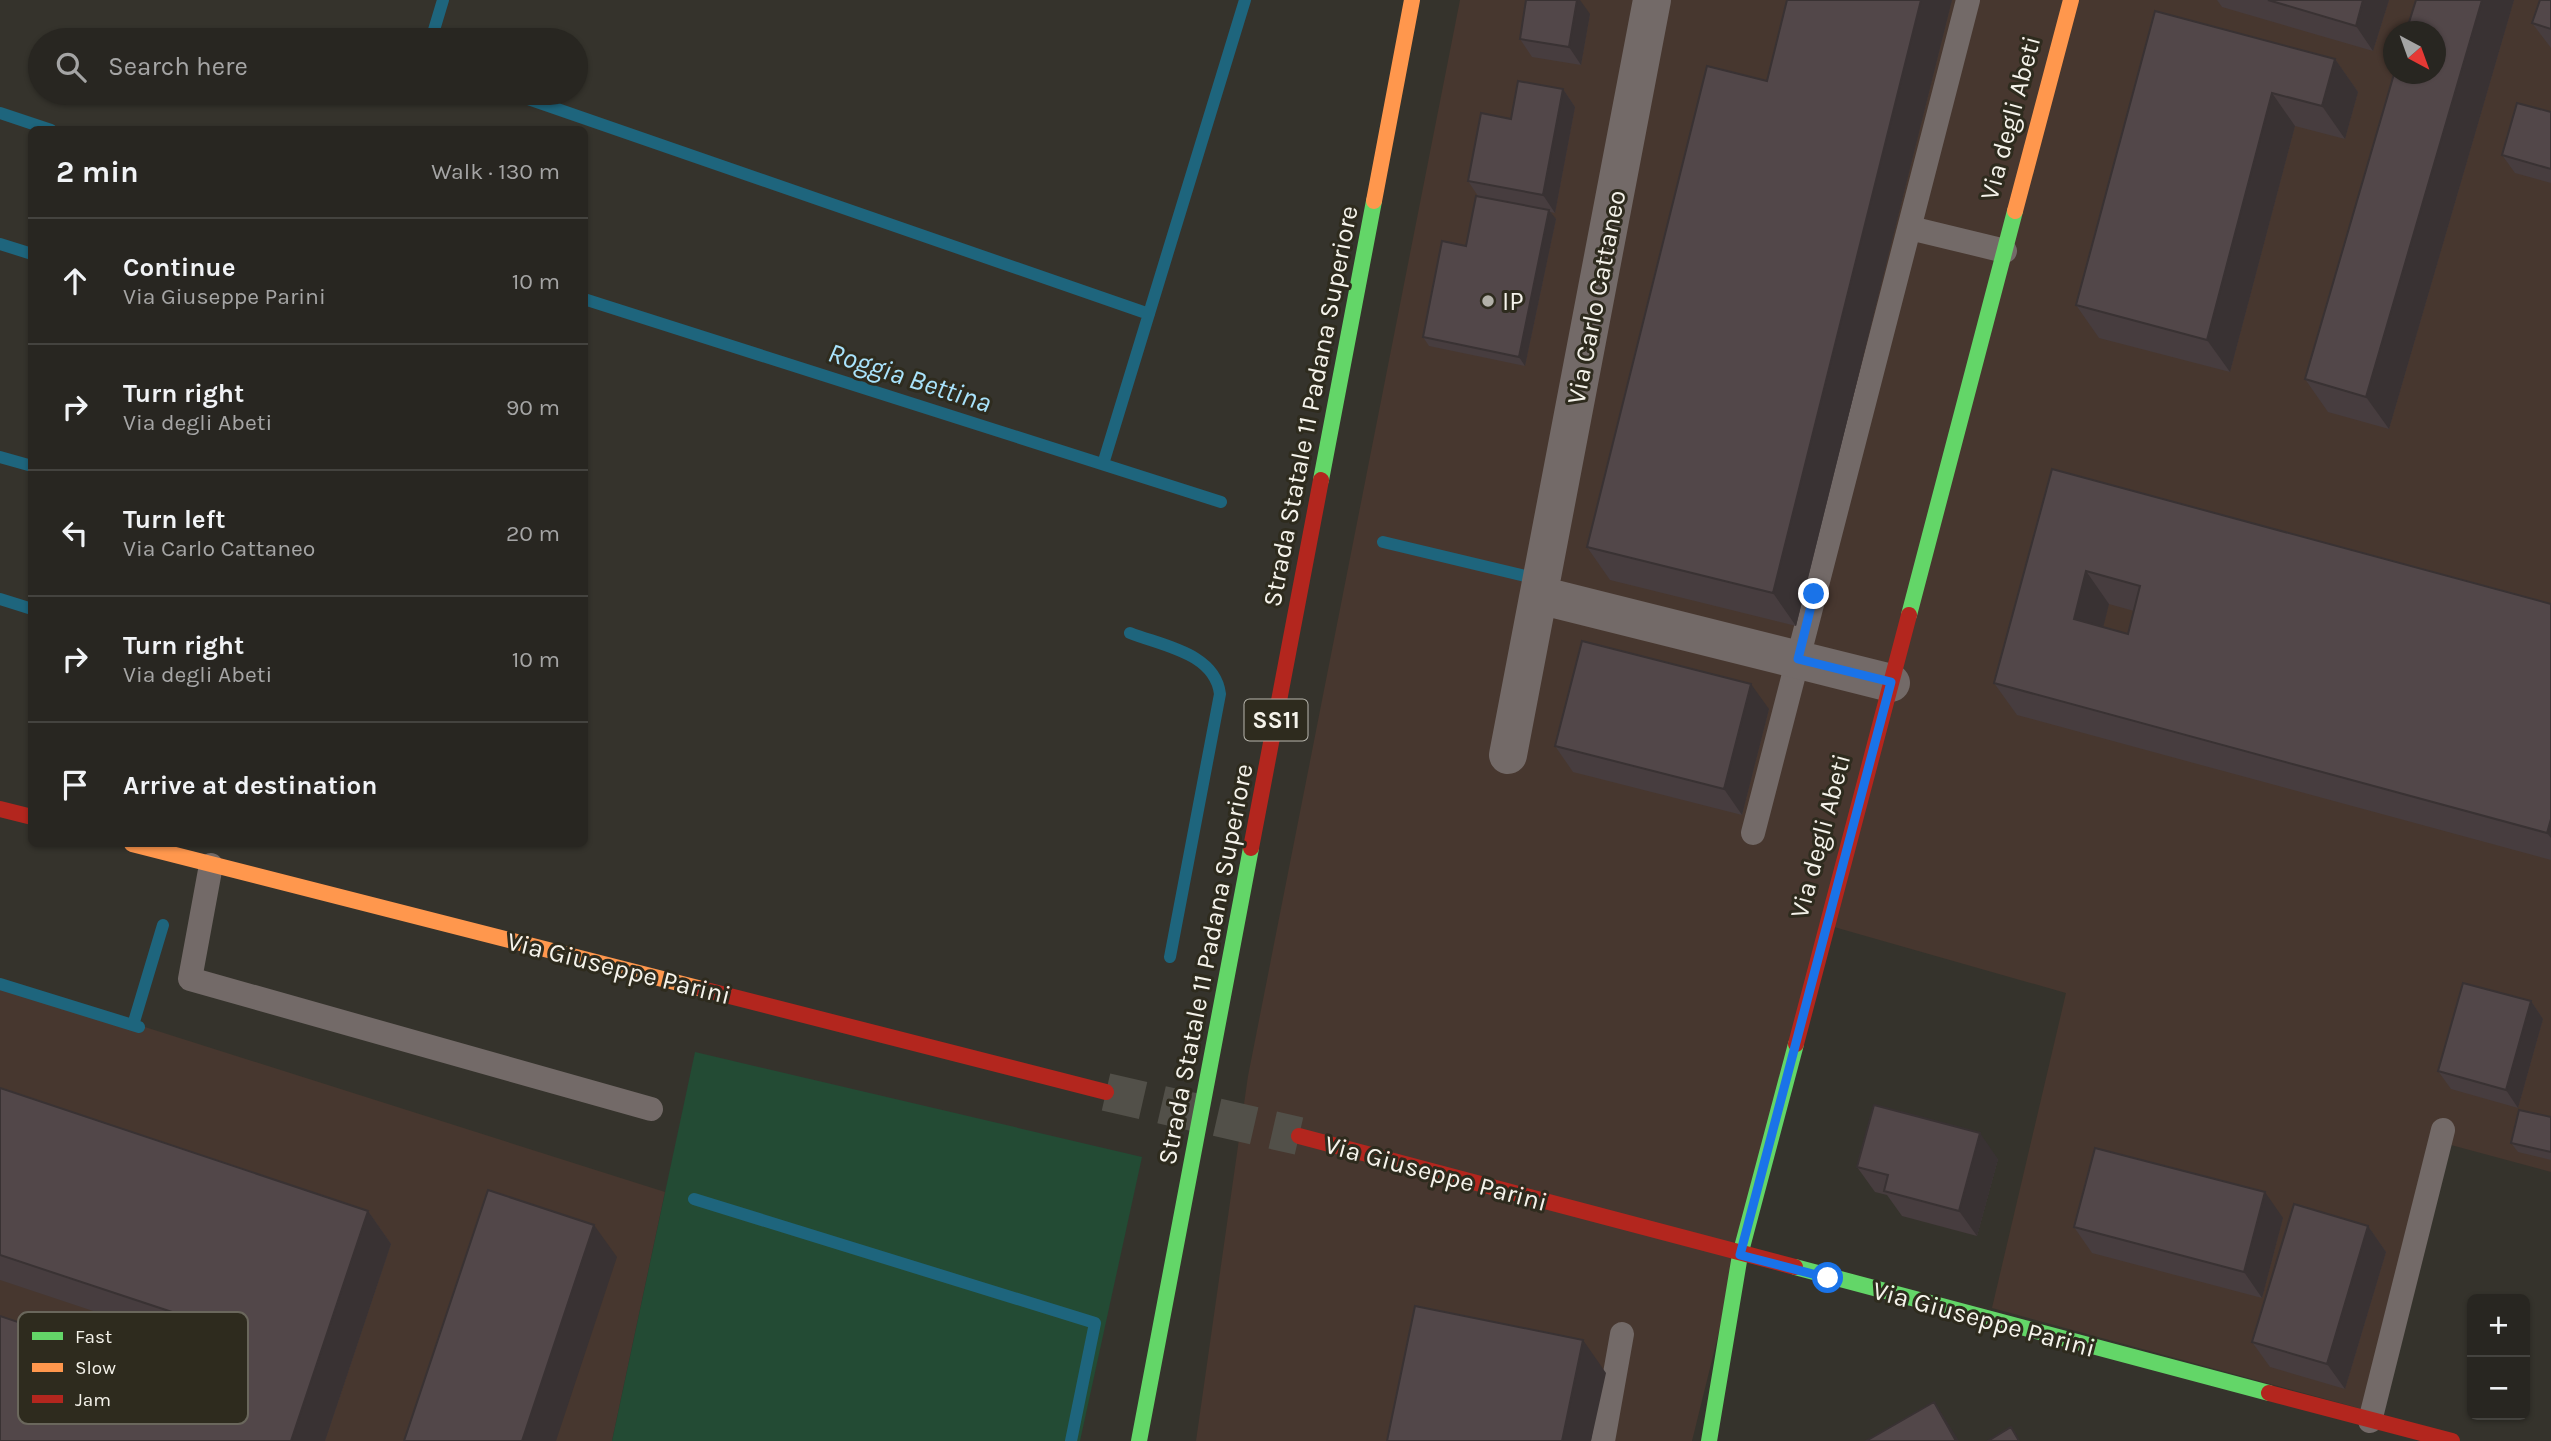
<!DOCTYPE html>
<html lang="en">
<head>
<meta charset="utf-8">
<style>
	body { margin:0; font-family:Karla,sans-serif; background:#34322e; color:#f1f3f6 }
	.controls { position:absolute; right:21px; bottom:21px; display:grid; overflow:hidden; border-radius:10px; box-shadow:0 2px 5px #0004 }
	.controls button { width:63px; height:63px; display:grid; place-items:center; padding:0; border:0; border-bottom:2px solid #44433f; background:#282621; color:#f1f3f6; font:35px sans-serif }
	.compass { position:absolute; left:2383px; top:21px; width:63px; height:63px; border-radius:50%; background:#282621; box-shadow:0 2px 5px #0004; rotate:139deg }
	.stop { position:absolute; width:21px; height:21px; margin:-16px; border:5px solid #1a73e8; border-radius:50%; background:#fff }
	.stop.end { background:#1a73e8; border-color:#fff; box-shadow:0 2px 7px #0008 }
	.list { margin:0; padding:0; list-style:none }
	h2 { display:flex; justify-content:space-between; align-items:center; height:91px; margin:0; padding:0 28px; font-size:30px }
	h2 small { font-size:23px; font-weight:400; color:#a5a5a5 }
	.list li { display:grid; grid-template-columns:46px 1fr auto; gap:21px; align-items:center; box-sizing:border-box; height:126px; padding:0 28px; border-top:2px solid #44433f }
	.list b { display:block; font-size:26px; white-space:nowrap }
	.list p { margin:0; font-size:23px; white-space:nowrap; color:#a5a5a5 }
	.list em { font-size:23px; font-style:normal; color:#a5a5a5 }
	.icon { flex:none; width:38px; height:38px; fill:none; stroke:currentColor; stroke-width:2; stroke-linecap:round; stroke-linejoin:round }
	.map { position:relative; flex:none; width:2551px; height:1441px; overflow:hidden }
	.search { position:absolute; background:#282621; box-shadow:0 2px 5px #0004; left:28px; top:28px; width:560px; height:77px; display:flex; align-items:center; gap:18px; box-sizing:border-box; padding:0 24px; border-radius:38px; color:#a5a5a5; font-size:26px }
	.panel { position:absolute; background:#282621; box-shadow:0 2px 5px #0004; left:28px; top:126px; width:560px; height:721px; border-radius:10px }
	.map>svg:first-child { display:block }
	.industrial { fill:#47372f; fill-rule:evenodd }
	.green { fill:#234b34 }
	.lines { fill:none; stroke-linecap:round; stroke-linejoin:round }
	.stream { stroke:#1e657d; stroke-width:12 }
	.secondary-tunnel { stroke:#525049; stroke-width:38; stroke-dasharray:38 19; stroke-linecap:butt }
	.lane { stroke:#736a68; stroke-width:24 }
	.street { stroke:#736a68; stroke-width:38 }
	.fast { stroke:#63d668; stroke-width:16 }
	.slow { stroke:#ff974d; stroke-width:16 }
	.jam { stroke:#b3261e; stroke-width:16 }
	.wall { fill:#473d3f; fill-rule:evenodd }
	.shaded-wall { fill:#393233 }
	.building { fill:#524749; stroke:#393233; stroke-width:2; fill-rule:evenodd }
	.route { stroke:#1a73e8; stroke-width:9 }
	.poi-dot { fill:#b2b0a8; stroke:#2e2b1e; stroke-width:2.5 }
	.labels { text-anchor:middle; stroke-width:6; stroke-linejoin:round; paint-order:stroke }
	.shield { fill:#2e2b1e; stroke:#b9b7ae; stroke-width:2 }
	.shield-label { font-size:24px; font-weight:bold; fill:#f5f3eb }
	.street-label { font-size:26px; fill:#f5f3eb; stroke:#2e2b1e }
	.poi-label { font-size:26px; fill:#f5f3eb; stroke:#2e2b1e; text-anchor:start }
	.water-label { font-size:28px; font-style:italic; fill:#a9e3fc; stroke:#2e2b1e }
	.key { fill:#2e2b1e; stroke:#6a675c; stroke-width:2 }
	.key-label { font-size:19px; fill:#f5f3eb }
</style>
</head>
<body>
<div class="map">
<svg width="2551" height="1441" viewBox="0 0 2551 1441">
	<rect width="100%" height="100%" fill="#35332c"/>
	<!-- industrial -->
	<path class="industrial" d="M1460,0h1091v1172l-100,-27 -71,269 -388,-106 74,-315 -246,-70 -128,518h-496l52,-365zM2394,32h42v42h-42z
		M0,981l665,211 -53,249h-612z"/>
	<!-- green -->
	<path class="green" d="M695,1052l447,105 -62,284h-468z"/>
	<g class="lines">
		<!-- stream -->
		<path class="stream" d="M431,40l12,-40
			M511,93l638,221
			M0,113l51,17
			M0,244l32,10
			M584,299l637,203
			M0,457l32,9
			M1103,464l142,-464
			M1383,542l142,34
			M0,599l32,10
			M1130,633c33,13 85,20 90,61l-50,263
			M0,984l139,43
			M133,1025l30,-100
			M694,1199l401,124 -24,118"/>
		<!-- secondary-tunnel -->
		<path class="secondary-tunnel" d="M1106,1092l193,44"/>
		<!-- lane -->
		<path class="lane" d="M1910,228l95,23
			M1753,833l215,-833
			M211,865l-21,114 461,130
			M2370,1421l73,-291
			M1603,1441l19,-107"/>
		<!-- street -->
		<path class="street" d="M1539,595l352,88
			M1508,755l144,-755"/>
		<!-- fast -->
		<path class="fast" d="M1321,480l53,-279
			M1909,615l106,-404
			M1795,1267l474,126
			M1139,1441l112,-593
			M1709,1441l31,-186 56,-211"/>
		<!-- slow -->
		<path class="slow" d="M1374,201l38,-201
			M2015,211l56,-211
			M132,844l570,145"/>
		<!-- jam -->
		<path class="jam" d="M0,809l32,8
			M1251,848l70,-368
			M702,989l404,103
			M1796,1044l113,-429
			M1299,1136l496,131
			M2269,1393l183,48"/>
	</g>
	<!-- wall -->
	<path class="wall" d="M1787,0h165l-156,626 -186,-46 -23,-33 180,-466z
		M2217,0h172l-16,51 -151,-44z
		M2416,0h98l-125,429 -61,-17 -23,-33z
		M2551,0v48l-19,-25z
		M2155,11l180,48 23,33 -13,47 -50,-13 -65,246 -131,-34 -23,-33z
		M1590,14l-9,51 -49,-8 -12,-18z
		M1563,89l12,18 -20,106 -5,-1 6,7 -31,147 -96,-20 -6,-9 43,-91 12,-50 -10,-15 43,-62z
		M2551,112v71l-36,-10 -13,-18z
		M2052,469l499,135v256l-534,-145 -23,-32zM2109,604l25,7 -6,23 -25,-7z
		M1769,709l-27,106 -169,-43 -18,-26z
		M2531,1001l12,18 -25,89 -67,-19 -13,-18z
		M0,1088l368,123 23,33 -66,197h-325l163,-70 11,-33 -174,-58z
		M2551,1117v43l-33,-8 -7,-9z
		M1998,1159l-21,77 -75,-20 -15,-21 -12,-3 -18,-25z
		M2283,1218l-21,80 -170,-45 -18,-26z
		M2368,1226l18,26 -41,137 -75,-22 -18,-25z"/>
	<!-- shaded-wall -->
	<path class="shaded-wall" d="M1577,0h3l10,14 -9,51 -12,-18z
		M1921,0h31l-156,626 -23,-33z
		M2363,0h26l-16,51 -17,-25z
		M2482,0h32l-125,429 -23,-32z
		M2335,59l23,33 -13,47 -23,-33z
		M1563,89l12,18 -20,106 -12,-18z
		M2272,93l23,33 -65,246 -23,-32z
		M1549,210l7,9 -31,147 -6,-9z
		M2086,571l23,33 -12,48 -23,-33z
		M1751,684l18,25 -27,106 -18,-26z
		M2551,819v19l-4,-5z
		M2531,1001l12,18 -25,89 -12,-18z
		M1980,1133l18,26 -21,77 -18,-25z
		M2265,1192l18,26 -21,80 -18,-26z
		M368,1211l23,33 -66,197h-34z
		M594,1225l23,32 -61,184h-34z
		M2368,1226l18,26 -41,137 -18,-25z
		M1583,1340l23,33 -15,68h-29z
		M1934,1402l12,18 13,21h-3z"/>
	<!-- building -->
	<path class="building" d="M1526,0h51l-8,47 -49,-8z
		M1787,0h134l-148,593 -186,-46 120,-481 60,15z
		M2268,0h95l-7,26z
		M2416,0h66l-116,397 -61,-18 89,-305h41v-42h-29z
		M2540,0h11v29l-19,-6z
		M2155,11l180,48 -13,47 -50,-13 -65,247 -131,-35z
		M1518,81l45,8 -20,106 -75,-14 13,-68 30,6z
		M2517,103l34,9v57l-49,-14z
		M1476,196l73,14 -30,147 -96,-20 19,-96 24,5z
		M2052,469l499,135v215l-4,14 -553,-150zM2086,571l54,15 -12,48 -54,-15z
		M1582,641l169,43 -27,105 -169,-43z
		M2463,983l68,18 -25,89 -68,-19z
		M0,1088l368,123 -77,230h-291v-125l163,55 18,-56 -181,-60z
		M1874,1105l106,28 -21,78 -75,-20 4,-16 -31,-8z
		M2519,1110l32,7v35l-40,-9z
		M2095,1148l170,44 -21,80 -170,-45z
		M488,1190l106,35 -72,216h-118z
		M2294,1204l74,22 -41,138 -75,-22z
		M1415,1306l168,34 -21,101h-175z
		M1934,1402l22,39h-90z
		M2011,1427l8,14h-31z"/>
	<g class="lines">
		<!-- route -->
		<path class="route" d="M1814,594l-16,65 93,23 -151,573 88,23"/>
	</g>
	<!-- markers -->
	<circle class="poi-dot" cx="1488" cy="301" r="7"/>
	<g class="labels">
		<!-- shield labels -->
		<rect class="shield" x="1244.5" y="699.5" width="63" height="41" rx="5"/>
		<g class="shield-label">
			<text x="1276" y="728">SS11</text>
		</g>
		<!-- street labels -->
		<g class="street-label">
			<text transform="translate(2010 118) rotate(-75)" y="9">Via degli Abeti</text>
			<text transform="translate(1596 297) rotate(-79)" y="9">Via Carlo Cattaneo</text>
			<text transform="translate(1310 406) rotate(-79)" y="9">Strada Statale 11 Padana Superiore</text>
			<text transform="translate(1820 836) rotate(-75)" y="9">Via degli Abeti</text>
			<text transform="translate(1205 964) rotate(-79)" y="9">Strada Statale 11 Padana Superiore</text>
			<text transform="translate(619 968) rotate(14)" y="9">Via Giuseppe Parini</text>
			<text transform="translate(1436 1173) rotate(15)" y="9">Via Giuseppe Parini</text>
			<text transform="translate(1984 1319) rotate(15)" y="9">Via Giuseppe Parini</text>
		</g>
		<!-- poi labels -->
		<g class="poi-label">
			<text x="1502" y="310">IP</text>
		</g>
		<!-- water labels -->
		<g class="water-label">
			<text transform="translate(910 377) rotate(18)" y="10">Roggia Bettina</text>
		</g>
	</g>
	<!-- legend -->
	<rect x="18" y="1312" width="230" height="112" rx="10" class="key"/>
	<rect x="32" y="1332" width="31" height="8" fill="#63d668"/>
	<rect x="32" y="1363" width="31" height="9" fill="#ff974d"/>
	<rect x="32" y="1395" width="31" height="8" fill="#b3261e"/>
	<g class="key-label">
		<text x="75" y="1343">Fast</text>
		<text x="75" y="1374">Slow</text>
		<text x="75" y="1406">Jam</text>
	</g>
</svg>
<div class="controls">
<button>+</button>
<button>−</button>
</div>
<svg class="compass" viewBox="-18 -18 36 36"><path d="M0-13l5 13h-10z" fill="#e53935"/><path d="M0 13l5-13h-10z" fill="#a5a5a5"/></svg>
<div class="stop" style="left:1828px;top:1278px"></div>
<div class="stop end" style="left:1814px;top:594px"></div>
<div class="search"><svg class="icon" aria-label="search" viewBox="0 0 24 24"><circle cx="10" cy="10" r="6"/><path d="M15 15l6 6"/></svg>Search here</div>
<section class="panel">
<h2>2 min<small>Walk · 130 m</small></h2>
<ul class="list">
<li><svg class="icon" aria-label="ahead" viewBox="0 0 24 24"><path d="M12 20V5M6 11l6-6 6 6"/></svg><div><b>Continue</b><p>Via Giuseppe Parini</p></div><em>10 m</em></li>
<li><svg class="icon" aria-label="right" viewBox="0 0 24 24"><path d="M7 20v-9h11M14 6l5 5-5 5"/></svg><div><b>Turn right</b><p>Via degli Abeti</p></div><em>90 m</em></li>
<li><svg class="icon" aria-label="left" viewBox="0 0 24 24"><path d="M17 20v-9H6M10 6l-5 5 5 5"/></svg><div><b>Turn left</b><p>Via Carlo Cattaneo</p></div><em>20 m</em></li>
<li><svg class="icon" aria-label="right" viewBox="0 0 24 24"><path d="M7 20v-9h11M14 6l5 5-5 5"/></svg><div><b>Turn right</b><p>Via degli Abeti</p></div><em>10 m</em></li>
<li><svg class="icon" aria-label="arrive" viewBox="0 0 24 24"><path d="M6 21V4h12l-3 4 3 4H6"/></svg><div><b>Arrive at destination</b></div></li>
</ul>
</section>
</div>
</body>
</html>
